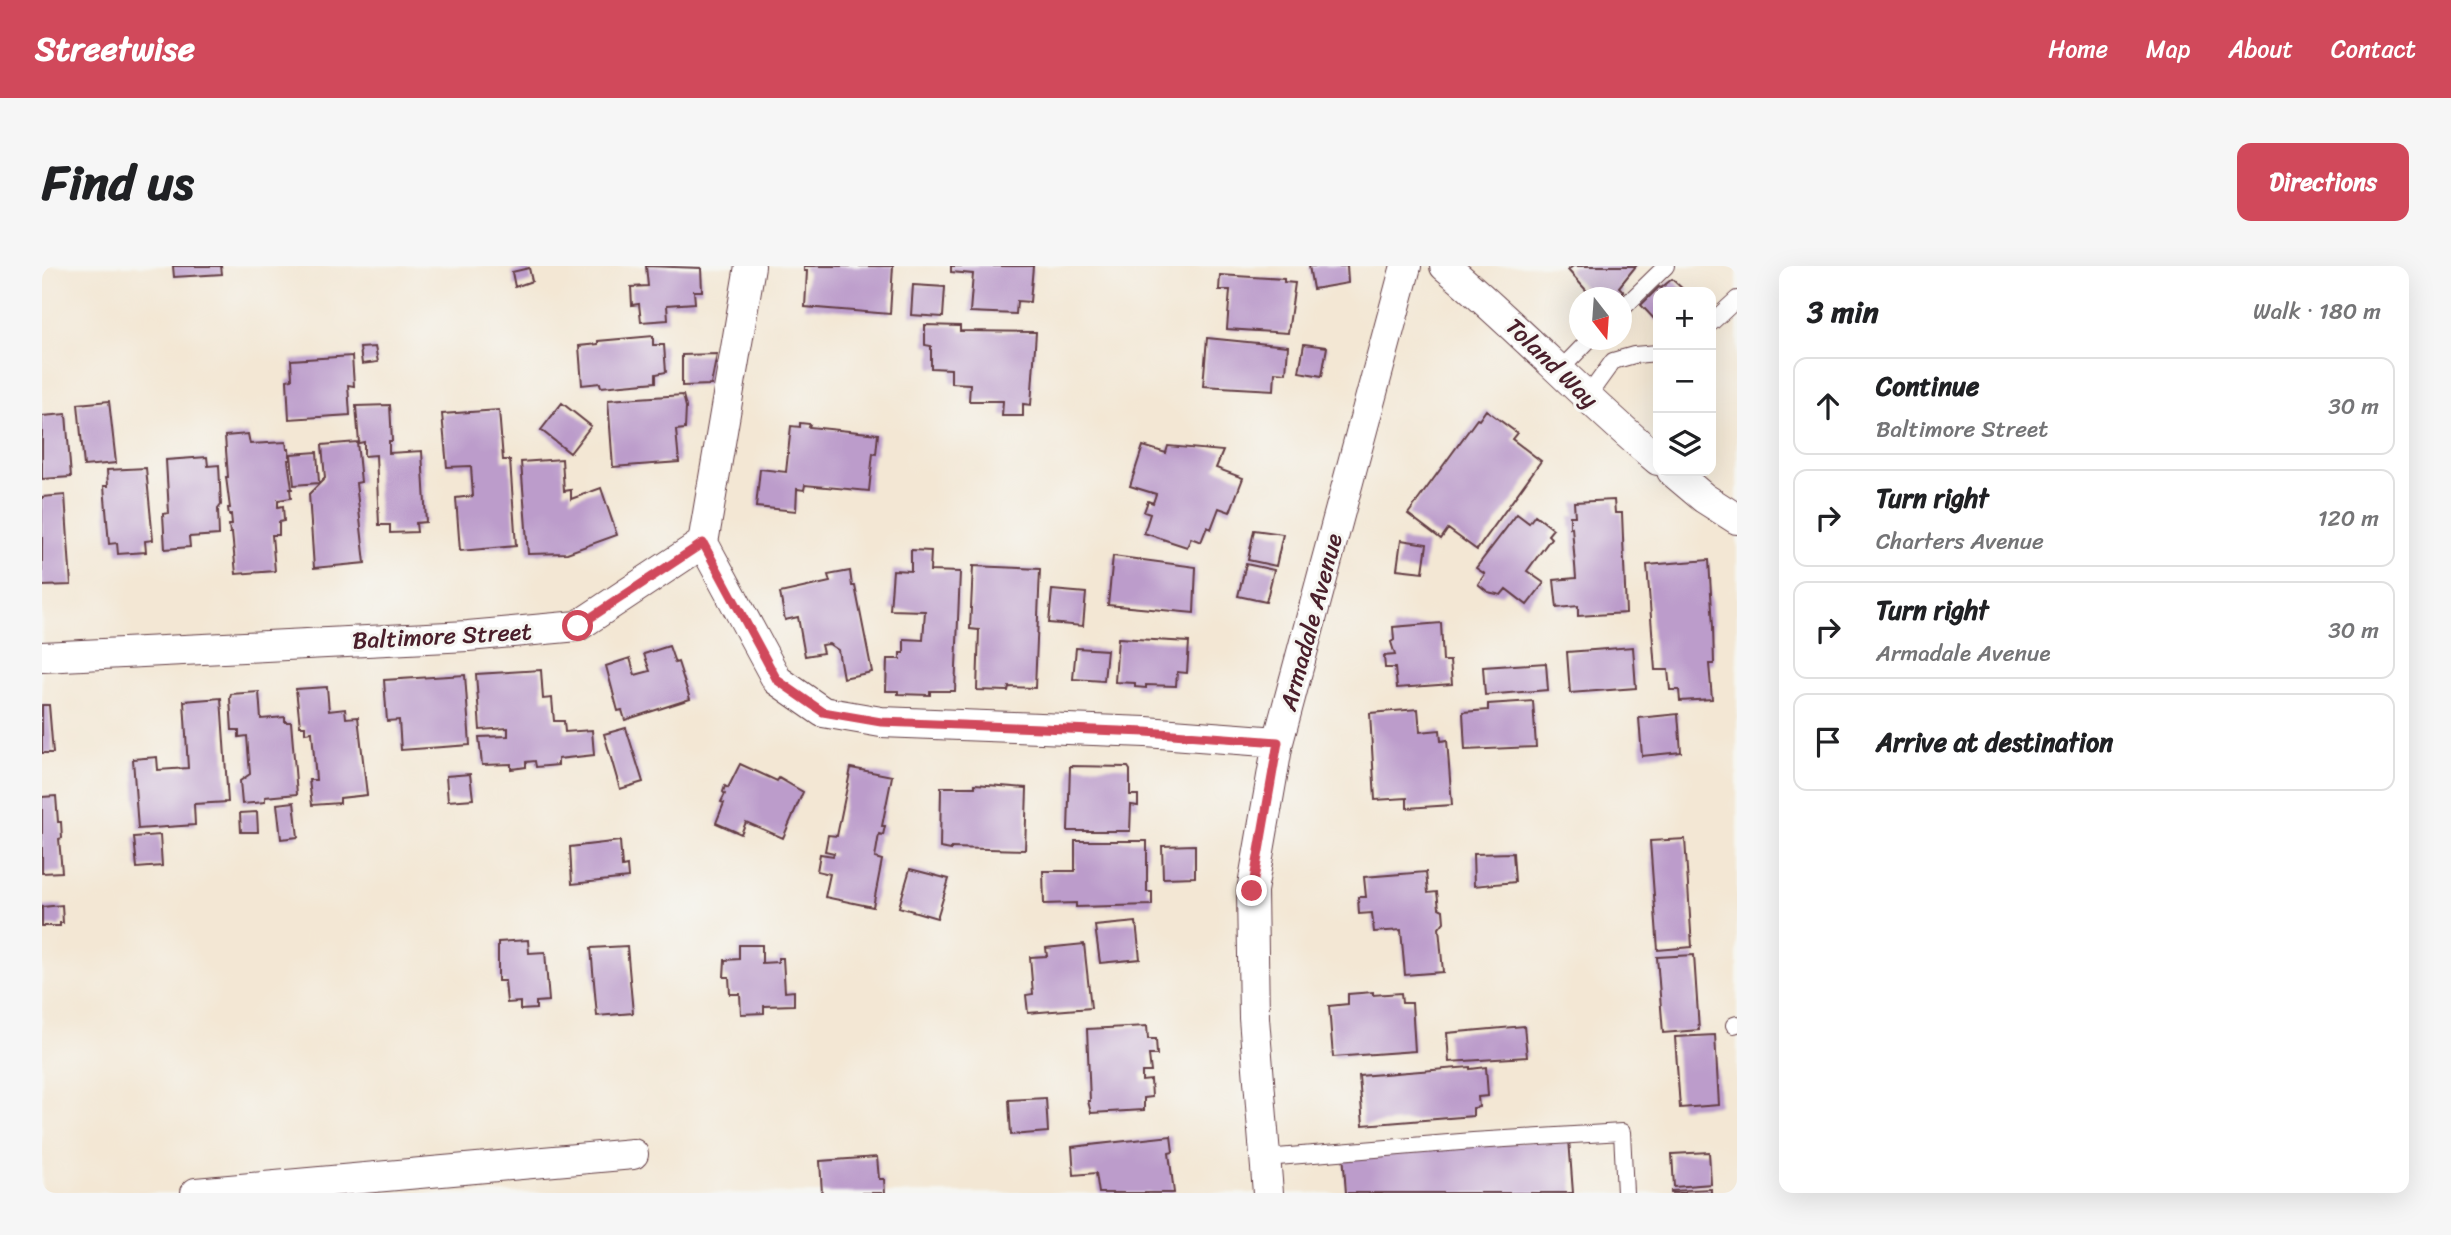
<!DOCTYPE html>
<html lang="en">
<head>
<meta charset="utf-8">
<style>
	body { margin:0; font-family:Sriracha,sans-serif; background:#f6f6f6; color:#202124 }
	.controls { position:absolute; right:21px; top:21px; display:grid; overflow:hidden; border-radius:14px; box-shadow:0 7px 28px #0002 }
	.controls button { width:63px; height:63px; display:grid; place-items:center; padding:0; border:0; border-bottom:2px solid #e0e0e0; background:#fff; color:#202124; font:35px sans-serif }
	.compass { position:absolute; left:1527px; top:21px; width:63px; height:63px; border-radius:50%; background:#fff; box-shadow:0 7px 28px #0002; rotate:163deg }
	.stop { position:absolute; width:21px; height:21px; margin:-16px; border:5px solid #d1495b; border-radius:50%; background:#fff }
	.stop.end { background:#d1495b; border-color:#fff; box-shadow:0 2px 7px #0008 }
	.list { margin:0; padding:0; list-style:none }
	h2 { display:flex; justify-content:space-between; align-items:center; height:91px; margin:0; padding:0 28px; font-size:30px }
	h2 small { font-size:23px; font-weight:400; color:#757577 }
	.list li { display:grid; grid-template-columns:46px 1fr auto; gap:21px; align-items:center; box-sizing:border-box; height:98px; margin:0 14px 14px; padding:0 14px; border:2px solid #e0e0e0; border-radius:14px }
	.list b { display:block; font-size:26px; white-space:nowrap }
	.list p { margin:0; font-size:23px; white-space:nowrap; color:#757577 }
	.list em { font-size:23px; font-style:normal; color:#757577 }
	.icon { flex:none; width:38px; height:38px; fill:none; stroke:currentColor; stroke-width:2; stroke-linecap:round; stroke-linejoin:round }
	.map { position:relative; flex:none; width:1695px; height:927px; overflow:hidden; border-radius:14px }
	header { display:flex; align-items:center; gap:42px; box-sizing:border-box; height:98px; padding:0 35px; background:#d1495b; color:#fff }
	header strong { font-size:33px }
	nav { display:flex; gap:38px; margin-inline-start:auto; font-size:24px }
	.intro { display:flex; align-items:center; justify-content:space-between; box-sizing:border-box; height:168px; padding:0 42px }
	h1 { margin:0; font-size:49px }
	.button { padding:18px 32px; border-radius:14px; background:#d1495b; color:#fff; font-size:24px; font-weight:700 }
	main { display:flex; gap:42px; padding:0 42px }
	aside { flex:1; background:#fff; border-radius:14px; box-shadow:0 7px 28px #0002 }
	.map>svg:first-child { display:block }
	.building { fill:#bc9ccb }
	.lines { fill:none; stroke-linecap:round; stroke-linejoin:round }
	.service-casing { stroke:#633d44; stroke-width:18 }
	.minor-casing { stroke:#633d44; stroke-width:32 }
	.service { stroke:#fff; stroke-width:16 }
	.minor { stroke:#fff; stroke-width:30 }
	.route { stroke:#d1495b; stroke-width:9 }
	.labels { text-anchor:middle; stroke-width:6; stroke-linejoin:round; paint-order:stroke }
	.street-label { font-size:24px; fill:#4a1f2b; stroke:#f6f6f2 }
</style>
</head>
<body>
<header>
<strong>Streetwise</strong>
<nav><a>Home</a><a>Map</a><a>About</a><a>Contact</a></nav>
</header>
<div class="intro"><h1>Find us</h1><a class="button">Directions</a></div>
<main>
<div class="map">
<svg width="1695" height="927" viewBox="0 0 1695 927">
	<rect width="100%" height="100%" fill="#f6f6f2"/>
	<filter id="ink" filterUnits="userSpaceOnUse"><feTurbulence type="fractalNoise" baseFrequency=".0143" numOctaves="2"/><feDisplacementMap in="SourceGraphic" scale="14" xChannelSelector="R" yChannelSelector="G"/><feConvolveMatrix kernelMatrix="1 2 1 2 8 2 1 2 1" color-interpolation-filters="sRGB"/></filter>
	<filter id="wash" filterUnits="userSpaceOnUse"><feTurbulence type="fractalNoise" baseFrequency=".00686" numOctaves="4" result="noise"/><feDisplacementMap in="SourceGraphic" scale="28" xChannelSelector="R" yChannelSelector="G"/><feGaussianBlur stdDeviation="1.57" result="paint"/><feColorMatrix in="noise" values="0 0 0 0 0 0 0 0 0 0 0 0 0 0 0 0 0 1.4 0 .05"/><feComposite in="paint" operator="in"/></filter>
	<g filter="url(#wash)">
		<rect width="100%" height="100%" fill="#f3e7d4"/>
		<g id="blocks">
			<!-- building -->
			<path class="building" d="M131,0h48l1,8 -48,3z
				M604,0l55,2 1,23h-8l1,12 -28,2 1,15 -27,2 -2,-18 -7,1 -1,-18 17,-1z
				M762,0h89l-3,48 -85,-7 2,-36h-3z
				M909,0h82l-3,36 -13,-1 -1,13 -46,-2 3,-38 -22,-2z
				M1267,0h38l1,17 -35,6z
				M1531,0h63l-17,21 5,5 -6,6 -6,-4 -3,4h-16l-25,-28z
				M487,2l3,13 -17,6 -3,-15z
				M1178,9l64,4v3l11,1 -7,50 -61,-4 3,-39h-11z
				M1630,13l14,13h-28v31l-17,-18 18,-18 2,1z
				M871,19l32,2 -2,30 -32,-2z
				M883,59l35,1v5l76,1 -5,73 -8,-1v12h-21l1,-15h-34l1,-17 -19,-1v-14l-20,-1v-22l-6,-1z
				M611,70v9h11l2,27 -10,2v8l-55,5 -1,-4 -18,2 -3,-39 19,-2v-3z
				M1165,72l81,8 -2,27 -11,-1 -1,18 -71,-4z
				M1262,78l23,3 -5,29 -23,-4z
				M333,81l3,15 -16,2 -2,-16z
				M675,88l-6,31 -29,1v-31z
				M310,90l2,30 -6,-1 2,30 -61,4 -2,-39 5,-1 -1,-19z
				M641,129l3,12 -1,22 -9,1 3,32 -66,5 -5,-67z
				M67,135l7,62 -32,3 -6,-62z
				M520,137l29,23 -21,27 -29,-23z
				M348,139l2,36h-3v12l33,-2 4,71 -10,1 1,9 -27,1v-8h-11l-3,-70 -12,1v-14l-5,1 -3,-37z
				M457,144l4,50h7l6,86 -56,5 -4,-53 17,-2 -2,-30 -24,1 -5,-53z
				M1444,144l31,23 -5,6 29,22 -64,89 -29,-21 -7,10 -33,-25 69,-95 2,1z
				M24,148l5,63 -29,2v-63z
				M758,157l10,1 -1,3 69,7 -2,20 -3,-1 -4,38 -64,-6 -1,5 -7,-1 -1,22 -40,-4 4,-38 26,3 5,-46 9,1z
				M206,168l2,10 36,-2 1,7h2l1,11h-2l4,29h-2l1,9 -13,2v7l5,-1 1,15 -5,1v13h-7l3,36 -39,3 -4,-41h-2l-1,-8h3l-1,-11 -2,1 -1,-7h2l-4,-31h2l-3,-41z
				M315,176l4,40 -5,1 9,80 -51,5 -5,-74 16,-16 -3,-33z
				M1101,180l23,7 2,-7 55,5 -7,17 27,10 -13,34 -11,-4 -8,21 -4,-2 -6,15 -10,-4 -4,9 -43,-14 6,-19 -6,-2 4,-11 5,2 3,-9 -26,-8z
				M275,186l2,31 -25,2 -3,-31z
				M165,191l1,9 11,-1 2,40 -3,4 1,26 -30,2 1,10 -25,2 -2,-35 6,-1 -3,-53z
				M520,193l2,32 7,-1v9l30,-11 16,47 -50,18 -39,1 -7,-92z
				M104,202l7,72 -8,1 1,11 -28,2 -1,-11 -8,1 -5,-58h4l-1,-16z
				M23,229l6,90 -29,1v-89z
				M1572,234l1,13h7l4,100 -48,3v-10l-21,2 -3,-28 22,-2 -4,-51 -2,1v-12h5l-1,-14z
				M1475,248l12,9 6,-8 18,14 -5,6 3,3 -24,33 17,12 -17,22 -21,-16 -5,6 -13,-3 -10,-8 7,-10 -9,-6z
				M1212,264l29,4 -7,32 -28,-6z
				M1359,274l26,4 -4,28 -26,-3z
				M869,284l20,1 -1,20 30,1 -5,119h-25v4l-32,-1v-3h-12l1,-32h13v-6h4v-14l19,1 2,-29 -35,-1 3,-40 18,1z
				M1071,290l83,11 -2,46 -86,-8z
				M1667,294l4,67 1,37h-5l3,35 -32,2 -1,-11h-9l-2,-20h-13l-8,-105z
				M1204,298l28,6 -8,32 -28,-6z
				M931,300l67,3 -5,119 -26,-1 -1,4 -31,-1 2,-60 -9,-1z
				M808,305l2,15h3l17,86 -29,6 -5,-28 -9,-6 -8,1 2,8 -18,3 -7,-39 -13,3 -5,-27 50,-11 -2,-7z
				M1010,324l34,3 -3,33 -34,-3z
				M1399,357l2,38h7l2,23 -55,4 -2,-20h-10l-1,-12 11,-1 -4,-13 3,-2 -1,-13z
				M1076,372l71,4 -2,31 -10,-1 -1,14 -30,-1v3l-11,-1v-4l-20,-1z
				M627,380l6,17 3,-1 12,37 -65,21 -3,-10 -4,1 -12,-45 24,-8 5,17 15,-4 -6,-17z
				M1591,381l3,41 -66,5 -3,-41z
				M1034,382l31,2 -3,31 -31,-2z
				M1504,397l2,27 -63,5 -2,-28z
				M499,404l2,29 9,-1 2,23h10l1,11 27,-2 2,25 -36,4v6l-22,2 -1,-6 -9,1v5l-15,2v-5l-29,1 -3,-28 29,-1v-8l-28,2 -4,-56z
				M423,409l5,70 -69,5 -2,-30 -12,1 -3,-41z
				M285,421l2,24 16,-2 1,9 12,-1 9,78 -27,3v5l-28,2 -3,-25h7l-4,-48 -7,1v-7h-5l-4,-37z
				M217,426l2,27 24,-2v5h6l6,72 -32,3v5l-23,2 -2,-23 10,-7 -3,-38 -8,1v-7h-7l-2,-32 1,-4z
				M179,432l7,104 -34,2 1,21 -57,4 -5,-70 24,-2 1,13 30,-2 -4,-67z
				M1491,435l3,46 -71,3 -2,-38 25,-2v-6z
				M0,439h7l4,48h-11z
				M1376,443l2,23 20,-2 1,11 6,-1 5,65 -45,3v-10l-32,2 -5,-87z
				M1636,448l3,38 -39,4 -3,-38z
				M584,462l17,54 -23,7 -16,-55z
				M698,498l37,17 2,-3 24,14 -20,46 -37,-16 -5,12 -25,-11 8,-20 -3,-1 4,-8 -2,-2 2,-6 3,2z
				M1028,500l58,1 2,3v25h8v11l-7,-1 -1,26h-62z
				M809,502l41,8 -10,50h3l-2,9 -4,-1 -4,24 7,2 -9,47 -48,-10 5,-23 -13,-3 3,-17 13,2 1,-3 -9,-2 3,-16 9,1z
				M428,508l3,25 -25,2 -2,-25z
				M933,518l52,4 -2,62 -74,-2v2l-11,-2 1,-61h34z
				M14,530l2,26h3l1,16 -3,1 3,33 -20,1v-76z
				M252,536l4,35 -17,2 -4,-35z
				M215,546l1,20h-17l-1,-19z
				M118,569l2,31 -25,2 -3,-31z
				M1643,573l7,108 -34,3 -8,-109z
				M578,575l2,26 5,-1 1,12 -56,6 -2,-37z
				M1033,575h72v51h5v13l-76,2v-4l-32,1 -1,-33h32z
				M1153,579v32l-32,1 -1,-32z
				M1471,587l2,29 -41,4 -1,-32z
				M868,603l39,10 -12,39 -38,-11z
				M1384,606l2,21 9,-1 2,16 4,2 1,12 -5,6 4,44 -38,3 -4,-45 -27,2 -2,-19 -13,1 -1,-17h8l-2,-20z
				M20,639l1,18h-3v3h-18v-19z
				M1094,656l4,37 -40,4 -5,-37z
				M486,674l1,13 16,-1 4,49 -13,1v7l-16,1v-8l-13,1 -2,-22h-7v-39z
				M1042,678l7,64 -63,5 -2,-18 7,-1 -3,-37 17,-1 -1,-8z
				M697,679h23v18l16,-1v-4h5l2,34 9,-1v14l-30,1v7l-23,1 -1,-20h-10l-1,-17h-5l1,-17 14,-1z
				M585,680l6,67 -36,3 -6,-68z
				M1652,689l5,75 -36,3 -6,-76z
				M1331,726v3l28,-2 1,10h10l3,48 -82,6 -4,-51 19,-2v-10z
				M1105,760l1,13h8l1,16h-8l2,17h-9v9l9,-1 1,17 -8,1v12l-53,3 -3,-12h2l-3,-72z
				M1482,760l3,31 -78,5 -2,-29z
				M1673,769l4,70 -39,3 -5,-71z
				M1428,801v2l16,-2 2,29 -10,1 1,10 -6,1v8l-110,9 -4,-49z
				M1004,832l2,34 -37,3 -2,-35z
				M1129,870l2,16 -4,1 5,40h-75l-3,-20 -22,2 -2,-28z
				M1527,873l4,54h-227l-3,-40z
				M1667,886l2,32 -37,3 -2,-33z
				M835,891l2,22h5l1,14h-63l-2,-32z
				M1669,923v4h-40v-2z"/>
		</g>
	</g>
	<g filter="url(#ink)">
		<use href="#blocks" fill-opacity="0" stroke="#633d44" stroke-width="2"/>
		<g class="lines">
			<defs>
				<path id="service" d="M1580,43l44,-43
					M1669,57l26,-24
					M1518,104l29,-30
					M1545,131l26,-36 21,-6 24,-2
					M1692,759l3,-1
					M1223,892l208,-17 149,-9 3,61"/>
				<path id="minor" d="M1403,0c74,62 139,132 213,194
					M1630,205l32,27 33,21
					M661,277l74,137 46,32 58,10 265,10 132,10
					M0,391l426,-21 110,-10 125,-83 47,-277
					M154,927l437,-39
					M1226,927l-14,-175 -2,-127 26,-149 128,-476"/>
			</defs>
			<!-- service casing -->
			<use href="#service" class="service-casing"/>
			<!-- minor casing -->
			<use href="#minor" class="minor-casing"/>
			<!-- service -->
			<use href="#service" class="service"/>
			<!-- minor -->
			<use href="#minor" class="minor"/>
		</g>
	</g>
	<g class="lines" filter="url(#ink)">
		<!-- route -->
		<path class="route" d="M536,360l125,-83 74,137 46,32 58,10 265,10 132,10 -26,149"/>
	</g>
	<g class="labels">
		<!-- street labels -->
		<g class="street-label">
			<text transform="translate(1510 97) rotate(44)" y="8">Toland Way</text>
			<text transform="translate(1269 356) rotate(-75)" y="8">Armadale Avenue</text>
			<text transform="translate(400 370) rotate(-3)" y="8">Baltimore Street</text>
		</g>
	</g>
</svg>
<div class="controls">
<button>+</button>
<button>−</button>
<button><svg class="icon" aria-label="layers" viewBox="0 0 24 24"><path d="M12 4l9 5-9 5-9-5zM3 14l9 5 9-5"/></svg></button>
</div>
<svg class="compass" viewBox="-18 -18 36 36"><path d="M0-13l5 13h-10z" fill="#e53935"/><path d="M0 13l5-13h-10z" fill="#757577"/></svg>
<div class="stop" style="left:536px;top:360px"></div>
<div class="stop end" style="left:1210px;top:625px"></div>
</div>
<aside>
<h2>3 min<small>Walk · 180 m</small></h2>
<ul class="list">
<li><svg class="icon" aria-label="ahead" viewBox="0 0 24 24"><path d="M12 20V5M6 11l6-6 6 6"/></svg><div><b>Continue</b><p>Baltimore Street</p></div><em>30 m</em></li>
<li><svg class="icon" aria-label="right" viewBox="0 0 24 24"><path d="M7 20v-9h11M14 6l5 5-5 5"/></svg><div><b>Turn right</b><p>Charters Avenue</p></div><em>120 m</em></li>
<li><svg class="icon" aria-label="right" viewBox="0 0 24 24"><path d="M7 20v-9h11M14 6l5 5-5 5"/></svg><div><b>Turn right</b><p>Armadale Avenue</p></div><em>30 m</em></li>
<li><svg class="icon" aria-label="arrive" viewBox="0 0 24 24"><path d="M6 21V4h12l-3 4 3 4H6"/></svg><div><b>Arrive at destination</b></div></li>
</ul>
</aside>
</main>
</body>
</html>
